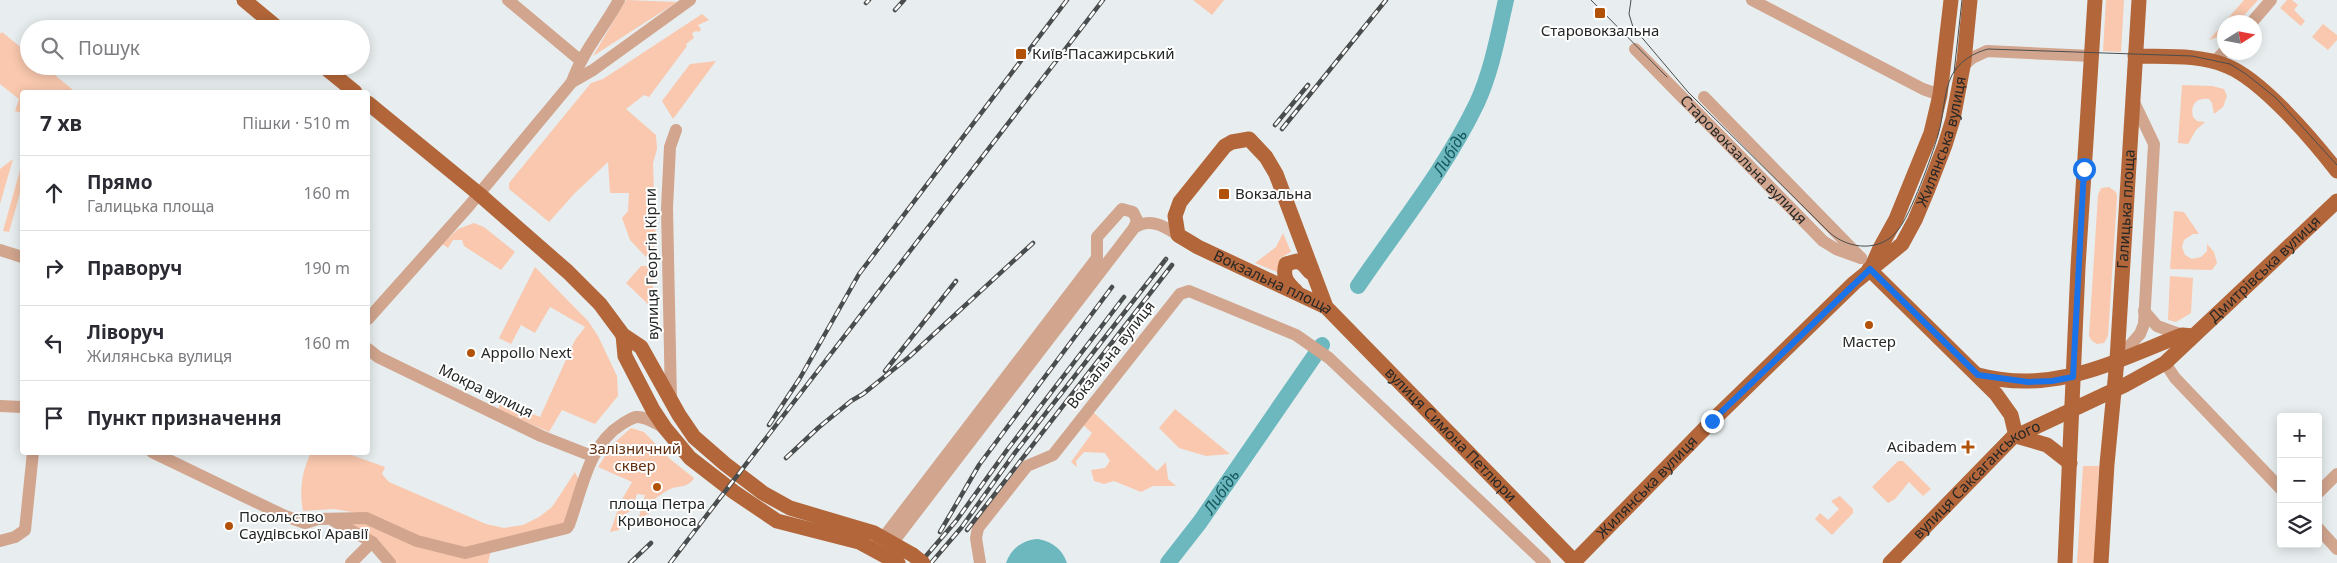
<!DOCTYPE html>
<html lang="uk">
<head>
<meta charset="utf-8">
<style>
	body { margin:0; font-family:"Noto Sans",sans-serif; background:#f7f7f7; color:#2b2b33 }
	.controls { position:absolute; right:15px; bottom:15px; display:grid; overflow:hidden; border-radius:5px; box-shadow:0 2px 12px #0003 }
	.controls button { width:45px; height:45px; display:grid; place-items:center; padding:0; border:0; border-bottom:1px solid #e1e1e2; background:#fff; color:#2b2b33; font:25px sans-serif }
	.compass { position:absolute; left:2217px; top:15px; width:45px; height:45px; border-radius:50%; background:#fff; box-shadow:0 2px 12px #0003; rotate:79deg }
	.stop { position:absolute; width:15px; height:15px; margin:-11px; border:4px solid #1a73e8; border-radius:50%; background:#fff }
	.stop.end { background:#1a73e8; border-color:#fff; box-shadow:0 1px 5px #0008 }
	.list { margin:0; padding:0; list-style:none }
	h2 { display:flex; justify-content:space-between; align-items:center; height:65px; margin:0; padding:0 20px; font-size:21px }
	h2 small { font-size:16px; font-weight:400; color:#7c7c81 }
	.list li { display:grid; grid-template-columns:32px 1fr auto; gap:15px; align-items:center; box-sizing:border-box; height:75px; padding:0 20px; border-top:1px solid #e1e1e2 }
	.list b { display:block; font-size:19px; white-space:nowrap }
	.list p { margin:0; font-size:16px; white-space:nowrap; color:#7c7c81 }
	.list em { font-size:16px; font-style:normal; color:#7c7c81 }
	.icon { flex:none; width:28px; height:28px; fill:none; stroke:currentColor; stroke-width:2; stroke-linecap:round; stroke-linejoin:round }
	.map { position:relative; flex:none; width:2337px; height:563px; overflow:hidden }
	.search { position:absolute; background:#fff; box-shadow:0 2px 12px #0003; left:20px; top:20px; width:350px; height:55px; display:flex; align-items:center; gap:12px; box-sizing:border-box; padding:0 18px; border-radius:28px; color:#7c7c81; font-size:19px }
	.panel { position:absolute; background:#fff; box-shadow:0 2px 12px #0003; left:20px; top:90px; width:350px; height:365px; border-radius:5px }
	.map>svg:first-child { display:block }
	.green { fill:#f9c8ae }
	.water { fill:#6cb8be }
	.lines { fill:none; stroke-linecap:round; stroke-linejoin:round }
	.river { stroke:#6cb8be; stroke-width:16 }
	.minor { stroke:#d1a58e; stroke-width:12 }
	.major { stroke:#b36639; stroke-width:15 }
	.tram { stroke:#4a4d4d; stroke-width:1 }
	.rail-casing { stroke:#4a4d4d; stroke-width:4.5 }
	.rail { stroke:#fff; stroke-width:2.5; stroke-dasharray:8; stroke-linecap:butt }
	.major-bridge { stroke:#b36639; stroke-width:15 }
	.route { stroke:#1a73e8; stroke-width:6 }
	.poi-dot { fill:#b25208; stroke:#fff; stroke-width:2 }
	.labels { text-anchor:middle; stroke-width:4; stroke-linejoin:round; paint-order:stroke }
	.poi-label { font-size:15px; fill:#252727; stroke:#fff; text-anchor:start }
	.street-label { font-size:15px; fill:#252727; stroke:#fff }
	.park-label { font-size:15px; fill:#623010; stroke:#fff }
	.water-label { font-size:16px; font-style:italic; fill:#16585c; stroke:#fff }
</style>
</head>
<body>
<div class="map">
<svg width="2337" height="563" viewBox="0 0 2337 563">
	<rect width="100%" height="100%" fill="#e8eeef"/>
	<!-- green -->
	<path class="green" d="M626,0l51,2 -84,54z
		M1193,0h31l-12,15z
		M2106,0h18l-3,52 -18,-1z
		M2244,0h14l-20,22h-14v13l-15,5z
		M2287,0h5l6,5 -4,5 11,11 -4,5 -21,-18z
		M702,14l7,6 -11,5 3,4 -2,3 -3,-1 -4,2 2,5 -8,6 1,2 -38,51 -5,-2 -18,14 30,26 1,14 -4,14 3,81 -10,13 -16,-17 -8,-22 6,-7 1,-18h-19l-2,-31 -34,32 -25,28 -40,-33v-6l82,-100 12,-4z
		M2323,24l14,11v5l-9,10 -16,-13z
		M2,32l27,22v12h15l29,24 -2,2h-49v21l-7,-2 4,-12 -19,-15v-50z
		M716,61l-43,58 -11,-18 28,-37z
		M2182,85l30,1 12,3 3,7 -4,11 -9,7 -2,-11 -3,-4c-13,-2 -19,6 -16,18l4,4 8,1 -9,8 -8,14 -10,-1z
		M13,159l-13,45v-35z
		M22,163v23l-13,46 -6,-1z
		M2109,187l7,5 1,5 -9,139 -4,7 -7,1 -5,-3 -3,-5 9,-141 3,-7z
		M2174,211l10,1 15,22h-6l-9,6 -2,7 3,8 7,4 9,-2 6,-6v-7l7,8 3,11 -5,7 -42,-1z
		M474,223l10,4 31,25 -14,18 -37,-24 -2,-6h-9l-5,8 -6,-4 16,-15z
		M1283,233l8,19 -11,6 -3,14 -22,-9 21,-16z
		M641,266h11l2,44 -28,-27z
		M535,267l53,54 10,15 19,40 1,20 -23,28 -33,-14 -13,22 -51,-22 3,-9 39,16 35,-77 10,-13 -35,-20 -15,26 -14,-8 -10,19 -12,-6z
		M2170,276l23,2 -2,35 -15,9 -8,-2z
		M1175,409l55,45 -24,2 -27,-8 -20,-20z
		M1093,412l64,59 9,-9 2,17 8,7h-23l-12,6 -27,-11 -10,3 -10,-3 -3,-11 14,-2 5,-7 -5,-8 -21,-1 -8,9 1,6 -6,-5 21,-29 -10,-9z
		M631,428l13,4 26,27 24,19c-5,9 -13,8 -21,10 -7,2 -15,9 -21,13l-1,11 -13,8 7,-25 -8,-1 -5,16 -12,7 -1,13 -9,2 11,-31 11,-19 -34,-15 15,-23z
		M311,453h35l39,14 -3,7 7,8 97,42 18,4 19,-3 16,-8 13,-10 23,-35 5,10 -16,42 -99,26 -43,-11 -53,-24 -35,-6 -31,2c-4,-20 -1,-41 8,-58z
		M1898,461h5l28,28 -8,7 -14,-14 -14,17 -7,4 -16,-16z
		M2083,466h16l-5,97h-17z
		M1840,496l13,13v4l-21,22 -17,-16 5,-6 8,7 11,-11 -8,-8z
		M366,518l83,31 43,-3 -4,17h-98l-44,-37z"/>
	<!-- water -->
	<path class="water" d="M1038,539c15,3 24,10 29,24h-61c5,-15 17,-23 32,-24z"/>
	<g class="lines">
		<!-- river -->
		<g class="river">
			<path id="s1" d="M1358,286c40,-59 88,-118 119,-183 15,-33 21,-68 29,-103"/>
			<path id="s2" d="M1168,563l32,-41 122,-177"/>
		</g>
		<!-- minor -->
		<g class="minor">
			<path d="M508,0l73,61"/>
			<path d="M1752,0l171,89 17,6"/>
			<path d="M2252,22l19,-22"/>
			<path id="s3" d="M1635,49l188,192 13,8 25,9"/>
			<path d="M2214,62l10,-10"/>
			<path d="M1962,67l10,-9 15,-7 105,5"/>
			<path d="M572,82c10,-30 32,-54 47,-82"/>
			<path d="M1704,97l157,161"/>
			<path d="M0,250l22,7"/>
			<path d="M2144,311l13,15 25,9"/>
			<path d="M368,319l100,-112 104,-125 21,-12 97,-70"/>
			<path d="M368,349l10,8 163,79 51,20"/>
			<path d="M2117,360l23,-26 4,-10 10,-180 -21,-44"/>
			<path d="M2165,363l10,15 106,111"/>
			<path d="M671,400l-4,-192 3,-61 6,-17"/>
			<path d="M0,406l22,1"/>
			<path d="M152,452l133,64 20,7 13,-4 48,-1 51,23 48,12 102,-25 2,-3c13,-35 19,-80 53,-101 4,-2 9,-6 14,-7 10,-1 20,7 29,11"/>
			<path d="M2318,493l19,-19"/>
			<path d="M334,521l38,21 18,21"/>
			<path d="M2318,528l19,21"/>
			<path d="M0,541l15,-4 10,-7 8,-78"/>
			<path d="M877,546l220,-288v-21l25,-28 11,3 4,8 -3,8"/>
			<path d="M887,550l247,-322c15,-11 30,-2 44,7"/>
			<path d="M351,563l21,-21"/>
			<path d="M980,563l-4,-25 2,-10 49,-62 26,-11 127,-161 9,-3 107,44 33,23 216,205"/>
		</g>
		<!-- major -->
		<g class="major">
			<path d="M244,0l35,29"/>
			<path d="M2135,56c30,1 64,-2 92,10 35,14 86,74 110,105"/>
			<path d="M323,66l32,26"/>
			<path d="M368,103l111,91 89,78 32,32 23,31 18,12 38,68 15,22 31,27 38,29 27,15 84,25 39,22"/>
			<path d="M1873,264l7,-16 16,-29 35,-86 9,-38 11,-95"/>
			<path d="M1869,269l127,125 15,21 5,21 31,9 23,18"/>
			<path d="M1296,291c-9,-8 -14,-14 -10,-27l11,-3 6,3 7,8"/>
			<path id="s4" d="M1326,307l-50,-133 -10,-17 -17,-18 -17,3 -7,4 -45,56 -5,14 3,19 20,12 128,60 250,256"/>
			<path d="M623,335l2,21 28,54 12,18 25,30 44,34 43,29 82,21 39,21"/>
			<path d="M1978,375c75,20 135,-13 204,-40l11,1"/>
			<path id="s5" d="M1573,563l139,-142 142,-138 48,-39 13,-24 13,-31 17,-44 8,-26 11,-58 6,-61"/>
			<path id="s6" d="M1890,563l122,-125 113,-53 40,-22 172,-162"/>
			<path d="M2065,563l13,-296 17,-267"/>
			<path id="s7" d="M2101,563l6,-99 10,-104 22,-360"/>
		</g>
		<!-- tram -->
		<path class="tram" d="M1591,0l76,77
			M1631,0l-2,14 4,13 55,65 142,141c20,17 51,19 68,-3 13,-16 34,-74 40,-95 6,-19 5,-42 14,-60 8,-14 21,-22 36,-26l204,7 38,8 16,10 30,24 61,67
			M1954,73l8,-73"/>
		<defs>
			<path id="rail" d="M866,3l3,-3
				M895,10l9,-10
				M1275,125l33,-40
				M1282,129l104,-129
				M885,371l71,-90
				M769,425l31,-47 59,-104 208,-274
				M786,458l32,-30 33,-27 12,-7 46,-37 124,-114
				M967,530l205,-265
				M940,532l39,-67 133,-178
				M630,563l21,-20
				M670,563l433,-563
				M920,563l36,-42 51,-71 117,-153
				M931,563l30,-35 53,-74 152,-195"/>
		</defs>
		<!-- rail casing -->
		<use href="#rail" class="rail-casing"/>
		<!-- rail -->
		<use href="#rail" class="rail"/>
		<!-- major-bridge -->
		<path class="major-bridge" d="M913,555l10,8"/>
	</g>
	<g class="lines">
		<!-- route -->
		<path class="route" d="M1712,421l158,-152 108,106 50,7 24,-1 21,-4 11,-208"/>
	</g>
	<!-- markers -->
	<g class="poi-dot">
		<rect x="1594" y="7" width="12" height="12" rx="2.5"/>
		<rect x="1015" y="48" width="12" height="12" rx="2.5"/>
		<rect x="1218" y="188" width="12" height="12" rx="2.5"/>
		<circle cx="1869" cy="325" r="5"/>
		<circle cx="471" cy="353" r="5"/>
		<path d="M1965.5 439.5h5v5h5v5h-5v5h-5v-5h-5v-5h5z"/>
		<circle cx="657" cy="487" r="5"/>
		<circle cx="229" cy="526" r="5"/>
	</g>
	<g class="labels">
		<!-- poi labels -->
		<g class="poi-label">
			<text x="1600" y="36" text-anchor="middle">Старовокзальна</text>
			<text x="1032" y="59">Київ-Пасажирський</text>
			<text x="1235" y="199">Вокзальна</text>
			<text x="1869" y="347" text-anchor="middle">Мастер</text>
			<text x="481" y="358">Appollo Next</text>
			<text x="1957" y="452" text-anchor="end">Acibadem</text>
			<text x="657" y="509" text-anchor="middle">площа Петра<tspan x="657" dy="17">Кривоноса</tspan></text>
			<text x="239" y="522">Посольство<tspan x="239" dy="17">Саудівської Аравії</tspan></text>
		</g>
		<!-- street labels -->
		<g class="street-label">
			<text dy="5" stroke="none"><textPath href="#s5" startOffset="569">Жилянська вулиця</textPath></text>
			<text dy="5" stroke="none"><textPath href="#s3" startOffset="155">Старовокзальна вулиця</textPath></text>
			<text dy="5" stroke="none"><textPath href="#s7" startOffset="355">Галицька площа</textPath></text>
			<text transform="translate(652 264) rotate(-91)" y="5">вулиця Георгія Кірпи</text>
			<text dy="5" stroke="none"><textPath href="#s6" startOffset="482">Дмитрівська вулиця</textPath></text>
			<text dy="5" stroke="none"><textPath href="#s4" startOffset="424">Вокзальна площа</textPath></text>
			<text transform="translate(1111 355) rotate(-52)" y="5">Вокзальна вулиця</text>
			<text transform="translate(486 391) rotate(26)" y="5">Мокра вулиця</text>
			<text dy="5" stroke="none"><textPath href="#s4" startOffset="661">вулиця Симона Петлюри</textPath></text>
			<text dy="5" stroke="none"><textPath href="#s6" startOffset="121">вулиця Саксаганського</textPath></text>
			<text dy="5" stroke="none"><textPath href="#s5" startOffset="106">Жилянська вулиця</textPath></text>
		</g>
		<!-- park labels -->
		<g class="park-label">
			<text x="635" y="454">Залізничний<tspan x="635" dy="17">сквер</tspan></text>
		</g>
		<!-- water labels -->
		<g class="water-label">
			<text dy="6" stroke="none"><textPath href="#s1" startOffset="162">Либідь</textPath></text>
			<text dy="6" stroke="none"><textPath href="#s2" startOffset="89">Либідь</textPath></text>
		</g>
	</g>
</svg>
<div class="controls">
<button>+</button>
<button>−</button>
<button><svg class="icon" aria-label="layers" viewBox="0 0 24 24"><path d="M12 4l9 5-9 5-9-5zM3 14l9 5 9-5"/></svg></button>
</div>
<svg class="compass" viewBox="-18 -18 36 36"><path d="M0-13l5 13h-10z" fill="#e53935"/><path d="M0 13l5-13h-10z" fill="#7c7c81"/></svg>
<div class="stop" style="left:2084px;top:169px"></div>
<div class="stop end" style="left:1712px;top:421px"></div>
<div class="search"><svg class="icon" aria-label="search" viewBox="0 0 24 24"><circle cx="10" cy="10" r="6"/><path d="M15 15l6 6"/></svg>Пошук</div>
<section class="panel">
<h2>7 хв<small>Пішки · 510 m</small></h2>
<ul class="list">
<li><svg class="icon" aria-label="ahead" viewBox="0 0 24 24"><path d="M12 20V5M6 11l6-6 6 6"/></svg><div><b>Прямо</b><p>Галицька площа</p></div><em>160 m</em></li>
<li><svg class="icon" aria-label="right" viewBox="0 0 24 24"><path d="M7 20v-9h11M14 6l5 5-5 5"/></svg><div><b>Праворуч</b></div><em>190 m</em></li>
<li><svg class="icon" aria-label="left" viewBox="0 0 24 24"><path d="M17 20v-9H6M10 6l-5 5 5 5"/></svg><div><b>Ліворуч</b><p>Жилянська вулиця</p></div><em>160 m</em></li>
<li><svg class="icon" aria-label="arrive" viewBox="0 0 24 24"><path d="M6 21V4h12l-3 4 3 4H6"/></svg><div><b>Пункт призначення</b></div></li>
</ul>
</section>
</div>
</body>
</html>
